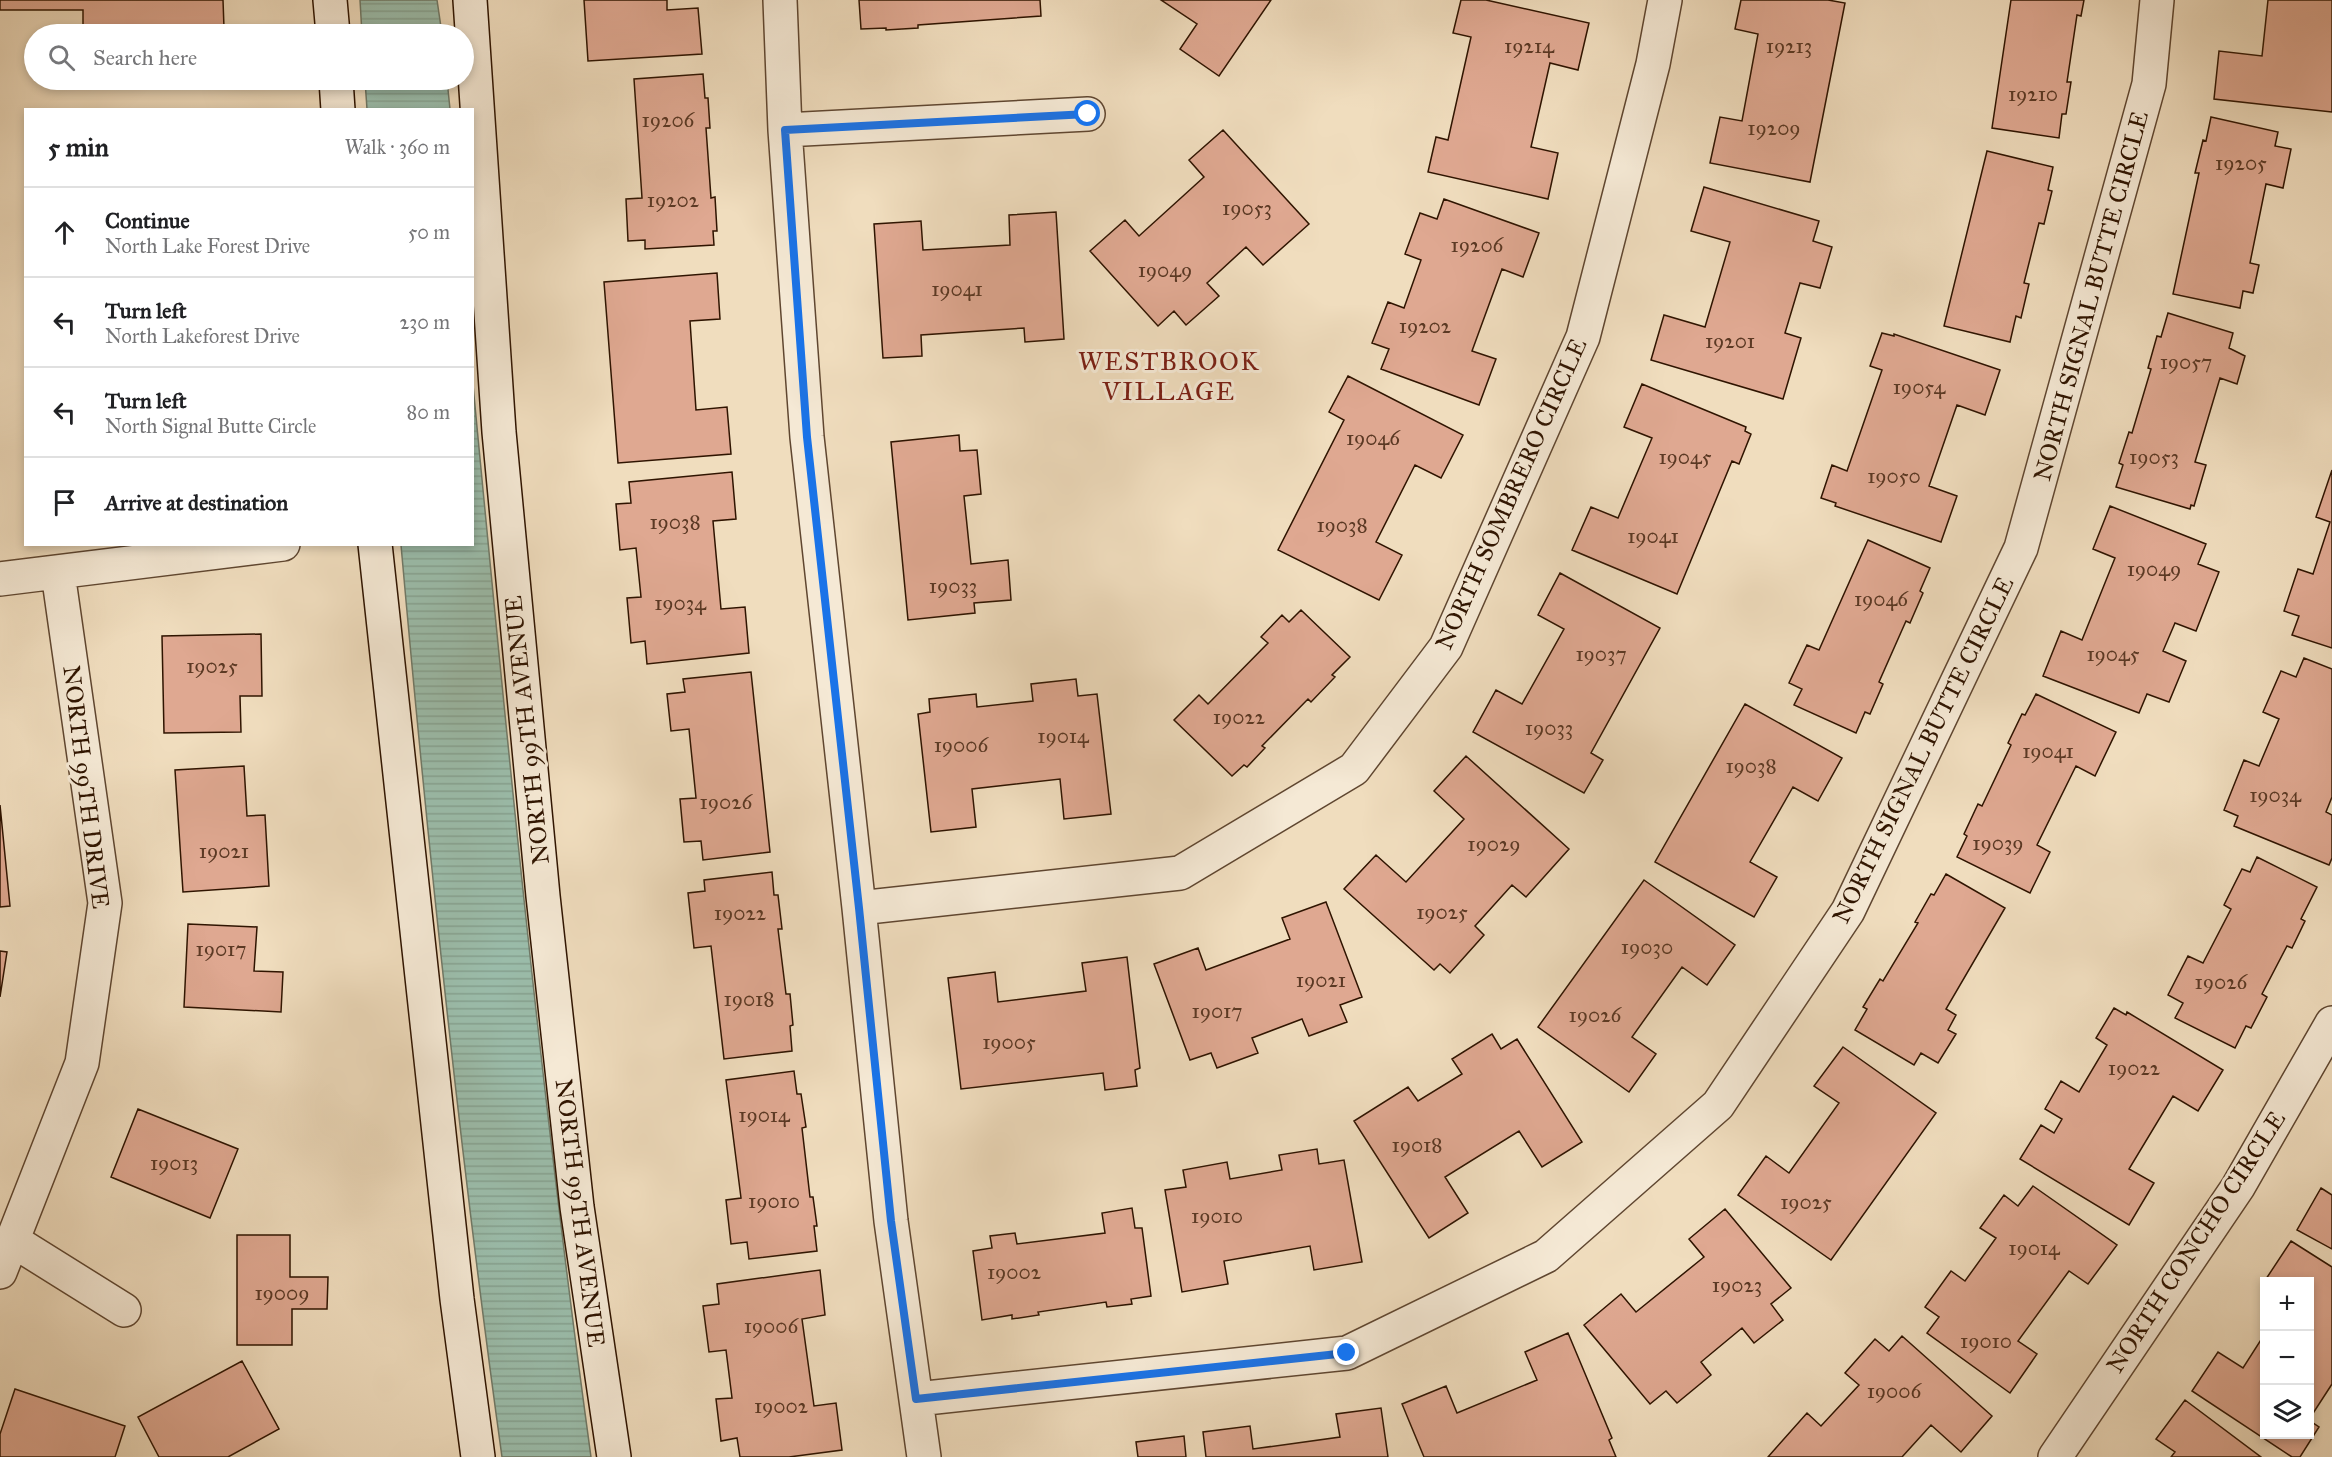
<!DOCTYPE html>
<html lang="en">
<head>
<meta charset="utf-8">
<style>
	body { margin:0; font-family:"IM FELL Great Primer",serif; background:#f2f2f2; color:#202124 }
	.controls { position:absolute; right:18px; bottom:18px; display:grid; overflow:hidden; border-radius:0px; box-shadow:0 3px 9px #0003 }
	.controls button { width:54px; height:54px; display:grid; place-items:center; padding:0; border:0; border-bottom:2px solid #e0e0e0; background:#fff; color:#202124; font:30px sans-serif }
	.stop { position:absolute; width:18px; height:18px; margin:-14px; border:4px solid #1a73e8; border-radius:50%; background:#fff }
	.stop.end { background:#1a73e8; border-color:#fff; box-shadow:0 2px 6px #0008 }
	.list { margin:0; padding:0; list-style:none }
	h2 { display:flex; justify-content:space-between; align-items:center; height:78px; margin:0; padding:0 24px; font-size:26px }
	h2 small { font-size:20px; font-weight:400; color:#757577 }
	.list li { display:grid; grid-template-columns:39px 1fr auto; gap:18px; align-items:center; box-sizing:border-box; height:90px; padding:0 24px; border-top:2px solid #e0e0e0 }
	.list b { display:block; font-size:22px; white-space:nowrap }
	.list p { margin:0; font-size:20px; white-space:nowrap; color:#757577 }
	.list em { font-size:20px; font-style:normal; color:#757577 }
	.icon { flex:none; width:33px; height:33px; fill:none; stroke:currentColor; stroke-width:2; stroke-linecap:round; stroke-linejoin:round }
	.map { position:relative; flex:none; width:2332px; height:1457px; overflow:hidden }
	.search { position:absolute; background:#fff; box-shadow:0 3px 9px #0003; left:24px; top:24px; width:450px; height:66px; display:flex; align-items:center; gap:15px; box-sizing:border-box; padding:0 21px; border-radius:33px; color:#757577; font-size:22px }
	.panel { position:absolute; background:#fff; box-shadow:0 3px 9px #0003; left:24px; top:108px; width:450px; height:438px; border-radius:0px }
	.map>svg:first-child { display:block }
	.water { fill:url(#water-rules); stroke:#707967; stroke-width:1.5 }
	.building { fill:#dfa891; stroke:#2f1400; stroke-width:1.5 }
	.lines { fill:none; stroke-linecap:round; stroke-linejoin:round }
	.minor-casing { stroke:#5f4630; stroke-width:36 }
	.secondary-casing { stroke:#2f1400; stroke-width:36 }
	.minor { stroke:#f5e9d5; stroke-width:33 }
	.secondary { stroke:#f5e9d5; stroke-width:33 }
	.route { stroke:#1a73e8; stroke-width:8 }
	.labels { text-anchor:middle; stroke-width:6; stroke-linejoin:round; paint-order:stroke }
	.number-label { font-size:21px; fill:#5b3924 }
	.street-label { font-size:24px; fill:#2f1400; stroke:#f5e9d5 }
	.neighbourhood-label { font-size:26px; letter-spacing:1.5px; fill:#7a1f14; stroke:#f5e9d5 }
</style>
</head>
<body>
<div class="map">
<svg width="2332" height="1457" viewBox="0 0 2332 1457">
	<defs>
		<pattern id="water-rules" width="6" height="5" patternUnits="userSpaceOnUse" patternTransform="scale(1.5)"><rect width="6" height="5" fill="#9bbdab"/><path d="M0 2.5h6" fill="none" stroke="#86a291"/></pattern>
	</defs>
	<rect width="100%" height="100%" fill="#f0ddbe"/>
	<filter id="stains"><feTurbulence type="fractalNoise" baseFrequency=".00333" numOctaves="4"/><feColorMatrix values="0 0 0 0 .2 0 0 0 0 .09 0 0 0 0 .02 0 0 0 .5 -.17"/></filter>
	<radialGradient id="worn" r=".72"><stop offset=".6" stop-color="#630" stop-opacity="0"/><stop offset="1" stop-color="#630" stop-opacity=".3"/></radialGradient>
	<!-- water -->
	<path class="water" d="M360,0h77l5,34h-80z
		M365,80h82l3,29h-83z
		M473,385c34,358 69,716 118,1072h-89c-42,-303 -74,-608 -101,-912l71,-1z"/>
	<!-- building -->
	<path class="building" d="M0,0h223l1,28 -141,2v-20h-83z
		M584,0h83v10l31,-2 4,46 -114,7z
		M859,0h181l1,16 -123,9v3l-32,2v-2l-25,1z
		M1161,0h110l-52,76 -39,-27 17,-25z
		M1461,0h25l103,23 -11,47 -28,-7 -19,84 27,6 -10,46 -120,-27 8,-35 12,3 23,-103 -18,-4z
		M1741,0h87l17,3 -35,179 -100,-19 10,-46 22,4 16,-87 -23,-5z
		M2011,0h73l-3,16 -4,-1 -10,67h4l-5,32h-4l-3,24 -67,-10z
		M2268,0h64v112l-118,-13 5,-48 43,5z
		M703,74l2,24h3l2,30h-4l5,70 4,-1 2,34h-4l1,14 -69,4v-9l-17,1 -2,-42 16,-1 -8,-119z
		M2211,117l67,15 -3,14 16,3 -8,39 -17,-4 -16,79 9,2 -6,28 -10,-2 -3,17 -67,-14 26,-121h-4l8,-33 3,1z
		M1223,130l86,94 -46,41 -17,-18 -39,36 12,13 -33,29 -12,-14 -16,15 -68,-75 35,-31 14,16 65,-59 -15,-17z
		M1987,151l66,16 -5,23 4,1 -8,33 -5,-1 -15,60 5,1 -8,34 -5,-2 -6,26 -66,-16z
		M1704,187l115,34 -6,20 19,6 -12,41 -20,-5 -15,50 16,5 -18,61 -132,-39 13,-45 41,12 25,-85 -39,-11z
		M1444,199l95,34 -16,44 -21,-8 -30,82 24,8 -17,46 -98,-36 8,-20 -17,-6 16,-41 16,6 17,-48 -16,-6 15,-41 17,6z
		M1056,212l8,127 -39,3 -1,-14 -103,7 1,21 -39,2 -9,-134 47,-3 2,29 87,-5 -1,-30z
		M717,273l3,46 -30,2 6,89 31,-3 4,47 -113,9 -14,-181z
		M2168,313l65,20 -4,15 16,8 -8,28 -17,-6 -25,84 11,3 -12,41 -3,-1 -1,4 -74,-22 7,-22 -4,-2 10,-31 3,1 19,-64 -3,-1 9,-32 4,1z
		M1882,333l12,3v-2l106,36 -15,45 -28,-10 -28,81 28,10 -16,46 -106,-36 1,-3 -15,-5 11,-33 15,6 35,-101 -12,-4z
		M1348,376l115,59 -22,43 -26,-13 -39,77 26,13 -23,45 -101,-50 66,-130 -15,-8z
		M1642,384l104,43 -1,4 6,3 -12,30 -7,-3 -55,133 -105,-44 19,-43 27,11 34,-80 -28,-11z
		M959,435l1,16 17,-1 4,44 -17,2 7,68 37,-4 3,40 -37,3 1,10 -67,7 -17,-178z
		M2332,470v178l-40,-13 7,-19 -15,-5 14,-42 15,5 17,-52 -14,-5z
		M732,472l4,47 -23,2 8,88 24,-2 4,46 -102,11 -2,-23 -14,2 -4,-45 14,-1 -5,-49 -16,2 -4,-46 15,-1 -2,-21z
		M2110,506l96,38 -8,20 21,8 -23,59 -21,-8 -12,28 23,10 -17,41 -22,-8 -8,19 -96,-37 18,-45 21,9 33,-82 -22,-9z
		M1868,540l62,28 -10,23 3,2 -13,30 -4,-2 -27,61 4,2 -13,30 -5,-2 -9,21 -62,-28 8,-16 -13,-6 18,-38 12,5z
		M1560,573l100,55 -69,125 12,7 -19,33 -111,-61 23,-42 26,14 42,-75 -26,-14z
		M1301,610l49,47 -18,18 3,2 -24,25 -3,-3 -46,47 3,2 -18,19 -3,-2 -12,11 -58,-56 25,-25 9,9 60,-61 -7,-6 21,-22 7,7z
		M261,634l1,62h-22l1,36 -77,1 -2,-97z
		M2304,658l28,11v128l-6,15 6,3v43l-3,7 -95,-39 4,-10 -14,-6 20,-50 15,6 20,-47 -16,-7 18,-41 15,6z
		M751,672l19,180 -67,8 -2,-19 -17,1 -4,-43 16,-1 -7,-69 -18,2 -4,-37 18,-2 -2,-13z
		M1076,679l2,17 19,-2 14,120 -47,5 -4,-40 -88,10 4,38 -45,5 -13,-118 12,-2 -1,-13 47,-5 1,13 56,-6 -2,-17z
		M2036,694l80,38 -21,44 -19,-10 -39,79 13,7 -20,41 -73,-36 10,-21 -3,-2 14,-30 4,2 29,-61 -3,-2 14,-29 3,1z
		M1745,704l97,54 -24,43 -25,-14 -43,75 27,15 -23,40 -99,-55z
		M1466,756l103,93 -43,48 -14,-12 -37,41 9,9 -34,38 -10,-9 -6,6 -90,-81 32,-34 30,27 58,-63 -30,-28z
		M244,766l3,50 18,-1 4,71 -86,6 -8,-122z
		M0,805l10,101 -10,1z
		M2257,857l60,30 -16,32 4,2 -13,27 -5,-2 -25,48 5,3 -16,31 -5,-2 -11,22 -60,-30 8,-15 -15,-8 20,-39 15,7 28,-54 -7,-4 18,-36 8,3z
		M772,872l2,23h4l4,34h-4l8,65h4l3,31 -3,1 2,25 -68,8 -13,-113 -17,2 -6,-55 17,-2 -1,-11z
		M1946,874l59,34 -59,101 10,6 -8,15 8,4 -18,29 -17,-10 -7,12 -59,-35 12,-21 -4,-2 17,-28 3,2 35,-58 -3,-1 16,-28 3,1z
		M1644,880l91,65 -28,40 -25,-18 -50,70 24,17 -27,38 -91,-65z
		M1326,902l36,95 -22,8 7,17 -38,14 -7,-17 -50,19 6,15 -41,15 -6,-15 -21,7 -36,-96 44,-16 8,22 84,-31 -8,-21z
		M188,924l69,3 -3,44 29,1 -2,40 -97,-5z
		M0,951l7,1 -7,45z
		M1127,957l13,111 -5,2 2,16 -32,4 -2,-17 -142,16 -13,-111 47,-6 3,30 88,-11 -4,-28z
		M2114,1008l12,7 1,-3 96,58 -25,41 -25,-15 -44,73 25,14 -25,42 -109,-66 21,-34 13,8 8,-14 -17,-10 16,-28 18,11 28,-47 -11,-7z
		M1492,1034l9,15 16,-10 65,103 -40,25 -23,-36 -74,46 23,36 -39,25 -75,-117 54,-34 10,14 44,-27 -10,-15z
		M1843,1047l93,66 -105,147 -93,-65 28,-39 23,17 50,-70 -25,-17z
		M794,1071l3,23h4l5,33 -4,1 8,69h3l4,29h-3l3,25 -68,8 -2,-17 -16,2 -5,-44 15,-2 -15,-118z
		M138,1109l100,40 -28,69 -99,-41z
		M1317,1149l2,15 25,-4 18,102 -48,8 -4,-24 -86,15 4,23 -46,8 -17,-102 21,-3 -3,-17 44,-8 3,17 52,-9 -3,-15z
		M2033,1186l84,59 -29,39 -19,-13 -51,70 19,13 -27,39 -83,-60 12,-16 -14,-10 26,-36 14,10 31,-43 -16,-10 24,-33 14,11z
		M2321,1188l11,7v54l-35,-19z
		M1132,1208l3,20h7l9,68 -20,3 1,5 -25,3 -1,-5 -68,10 1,3 -27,4v-4l-30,5 -9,-69 19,-3 -2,-12 25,-3 2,11 88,-11 -3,-20z
		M1725,1209l66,79 -20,16 12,16 -29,23 -12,-15 -41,34 10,13 -34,28 -11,-12 -16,13 -66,-79 37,-31 15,18 68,-55 -15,-18z
		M237,1235h53v42h38l-1,32h-35v36h-55z
		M2291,1241l41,26v117l-22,34v-136h-41l-3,-3z
		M820,1270l5,45 -23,4 12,87 22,-3 6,47 -53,7h-49l-3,-19 -16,3 -5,-42 16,-1 -6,-48 -17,2 -6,-46 16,-2 -2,-20z
		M1568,1333l44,105 -3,2 7,17h-192l-22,-53 44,-18 11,27 80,-33 -12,-28z
		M2264,1335v99h46v-13l9,6 -19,30h-8l-100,-66 26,-39 25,16z
		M1902,1336l90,80 -31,36 -30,-27 -29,32h-134l39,-44 14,13 38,-41 -14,-12 30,-34 14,12z
		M242,1361l37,68 -51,28h-69l-21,-40z
		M15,1389l110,37 -10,31h-115v-23z
		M2185,1400l76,57h-90l4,-5 -19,-13z
		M1381,1408l7,49h-182l-3,-25 47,-6 3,23 87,-12 -4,-23z
		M1184,1436l2,21h-48l-2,-15z"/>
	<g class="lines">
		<defs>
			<path id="minor" d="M780,0l5,130 22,307 52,471 32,313 33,236
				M785,130l303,-16
				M0,579l283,-35
				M859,908l321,-35 174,-104 92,-122 137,-310 70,-273 12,-64
				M12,1240l112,70
				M0,1272l82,-209 23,-160 -47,-330
				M917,1399l430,-46 199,-97 172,-151 130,-194 173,-363 128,-464 8,-84
				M2055,1457l183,-270 94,-164"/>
			<path id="secondary" d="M330,0l3,34
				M470,0l29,432 44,464 34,311 37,250
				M336,80l2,30
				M375,544l82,755 21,158"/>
		</defs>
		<!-- minor casing -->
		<use href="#minor" class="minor-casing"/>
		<!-- secondary casing -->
		<use href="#secondary" class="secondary-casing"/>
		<!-- minor -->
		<use href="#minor" class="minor"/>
		<!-- secondary -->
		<use href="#secondary" class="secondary"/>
	</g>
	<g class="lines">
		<!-- route -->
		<path class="route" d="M1088,114l-303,16 22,307 52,471 32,313 25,178 431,-46"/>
	</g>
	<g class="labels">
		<!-- number labels -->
		<g class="number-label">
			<text x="1529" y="53">19214</text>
			<text x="1789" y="53">19213</text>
			<text x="2033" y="101">19210</text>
			<text x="668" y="127">19206</text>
			<text x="1774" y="135">19209</text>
			<text x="2241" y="170">19205</text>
			<text x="673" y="207">19202</text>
			<text x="1247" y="215">19053</text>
			<text x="1477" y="252">19206</text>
			<text x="1165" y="277">19049</text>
			<text x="957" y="296">19041</text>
			<text x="1425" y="333">19202</text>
			<text x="1730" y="348">19201</text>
			<text x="2186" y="369">19057</text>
			<text x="1919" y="394">19054</text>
			<text x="1373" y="445">19046</text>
			<text x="1685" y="464">19045</text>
			<text x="2154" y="464">19053</text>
			<text x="1894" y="483">19050</text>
			<text x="675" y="529">19038</text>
			<text x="1342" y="532">19038</text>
			<text x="1653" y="543">19041</text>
			<text x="2154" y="576">19049</text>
			<text x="953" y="593">19033</text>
			<text x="1881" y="606">19046</text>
			<text x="680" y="610">19034</text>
			<text x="1601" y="661">19037</text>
			<text x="2113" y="661">19045</text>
			<text x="212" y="673">19025</text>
			<text x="1239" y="724">19022</text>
			<text x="1549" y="735">19033</text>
			<text x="1063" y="743">19014</text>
			<text x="961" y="752">19006</text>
			<text x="2048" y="758">19041</text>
			<text x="1751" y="773">19038</text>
			<text x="2275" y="802">19034</text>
			<text x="726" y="809">19026</text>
			<text x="1998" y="850">19039</text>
			<text x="1494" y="851">19029</text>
			<text x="224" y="858">19021</text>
			<text x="1442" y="919">19025</text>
			<text x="740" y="920">19022</text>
			<text x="1647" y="954">19030</text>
			<text x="221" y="956">19017</text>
			<text x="1321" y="987">19021</text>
			<text x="2221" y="989">19026</text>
			<text x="749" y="1006">19018</text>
			<text x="1217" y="1018">19017</text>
			<text x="1595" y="1022">19026</text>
			<text x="1009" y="1049">19005</text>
			<text x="2134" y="1075">19022</text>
			<text x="764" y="1122">19014</text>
			<text x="1417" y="1152">19018</text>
			<text x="174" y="1170">19013</text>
			<text x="774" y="1208">19010</text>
			<text x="1806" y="1209">19025</text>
			<text x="1217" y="1223">19010</text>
			<text x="2034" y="1255">19014</text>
			<text x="1014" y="1279">19002</text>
			<text x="1737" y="1292">19023</text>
			<text x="282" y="1300">19009</text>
			<text x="771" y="1333">19006</text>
			<text x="1986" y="1348">19010</text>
			<text x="1894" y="1398">19006</text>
			<text x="781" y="1413">19002</text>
		</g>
		<!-- street labels -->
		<g class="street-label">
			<text transform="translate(2091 296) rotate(-75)" y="8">NORTH SIGNAL BUTTE CIRCLE</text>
			<text transform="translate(1511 494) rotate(-66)" y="8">NORTH SOMBRERO CIRCLE</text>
			<text transform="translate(527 730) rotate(-96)" y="8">NORTH 99TH AVENUE</text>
			<text transform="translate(1923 750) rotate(-64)" y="8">NORTH SIGNAL BUTTE CIRCLE</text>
			<text transform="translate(86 787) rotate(83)" y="8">NORTH 99TH DRIVE</text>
			<text transform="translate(580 1213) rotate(83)" y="8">NORTH 99TH AVENUE</text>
			<text transform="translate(2196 1242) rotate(-57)" y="8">NORTH CONCHO CIRCLE</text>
		</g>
		<!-- neighbourhood labels -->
		<g class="neighbourhood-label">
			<text x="1169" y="370">WESTBROOK<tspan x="1169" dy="30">VILLAGE</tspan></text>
		</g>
	</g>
	<rect width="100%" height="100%" filter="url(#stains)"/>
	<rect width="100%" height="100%" fill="url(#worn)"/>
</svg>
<div class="controls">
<button>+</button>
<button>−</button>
<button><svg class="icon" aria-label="layers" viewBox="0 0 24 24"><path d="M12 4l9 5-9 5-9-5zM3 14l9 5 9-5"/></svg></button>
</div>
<div class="stop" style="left:1088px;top:114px"></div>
<div class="stop end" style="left:1347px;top:1353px"></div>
<div class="search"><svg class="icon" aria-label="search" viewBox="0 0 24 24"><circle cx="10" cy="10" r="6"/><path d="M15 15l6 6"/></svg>Search here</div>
<section class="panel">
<h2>5 min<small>Walk · 360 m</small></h2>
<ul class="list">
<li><svg class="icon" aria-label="ahead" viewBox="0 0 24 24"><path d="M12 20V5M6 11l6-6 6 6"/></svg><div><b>Continue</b><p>North Lake Forest Drive</p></div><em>50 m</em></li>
<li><svg class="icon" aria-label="left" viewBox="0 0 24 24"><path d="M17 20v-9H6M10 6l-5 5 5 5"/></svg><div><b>Turn left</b><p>North Lakeforest Drive</p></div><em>230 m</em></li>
<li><svg class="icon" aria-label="left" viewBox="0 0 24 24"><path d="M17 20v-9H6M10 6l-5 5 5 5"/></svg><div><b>Turn left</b><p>North Signal Butte Circle</p></div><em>80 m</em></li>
<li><svg class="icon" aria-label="arrive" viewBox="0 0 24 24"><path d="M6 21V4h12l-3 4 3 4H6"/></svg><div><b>Arrive at destination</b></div></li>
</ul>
</section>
</div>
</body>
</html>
